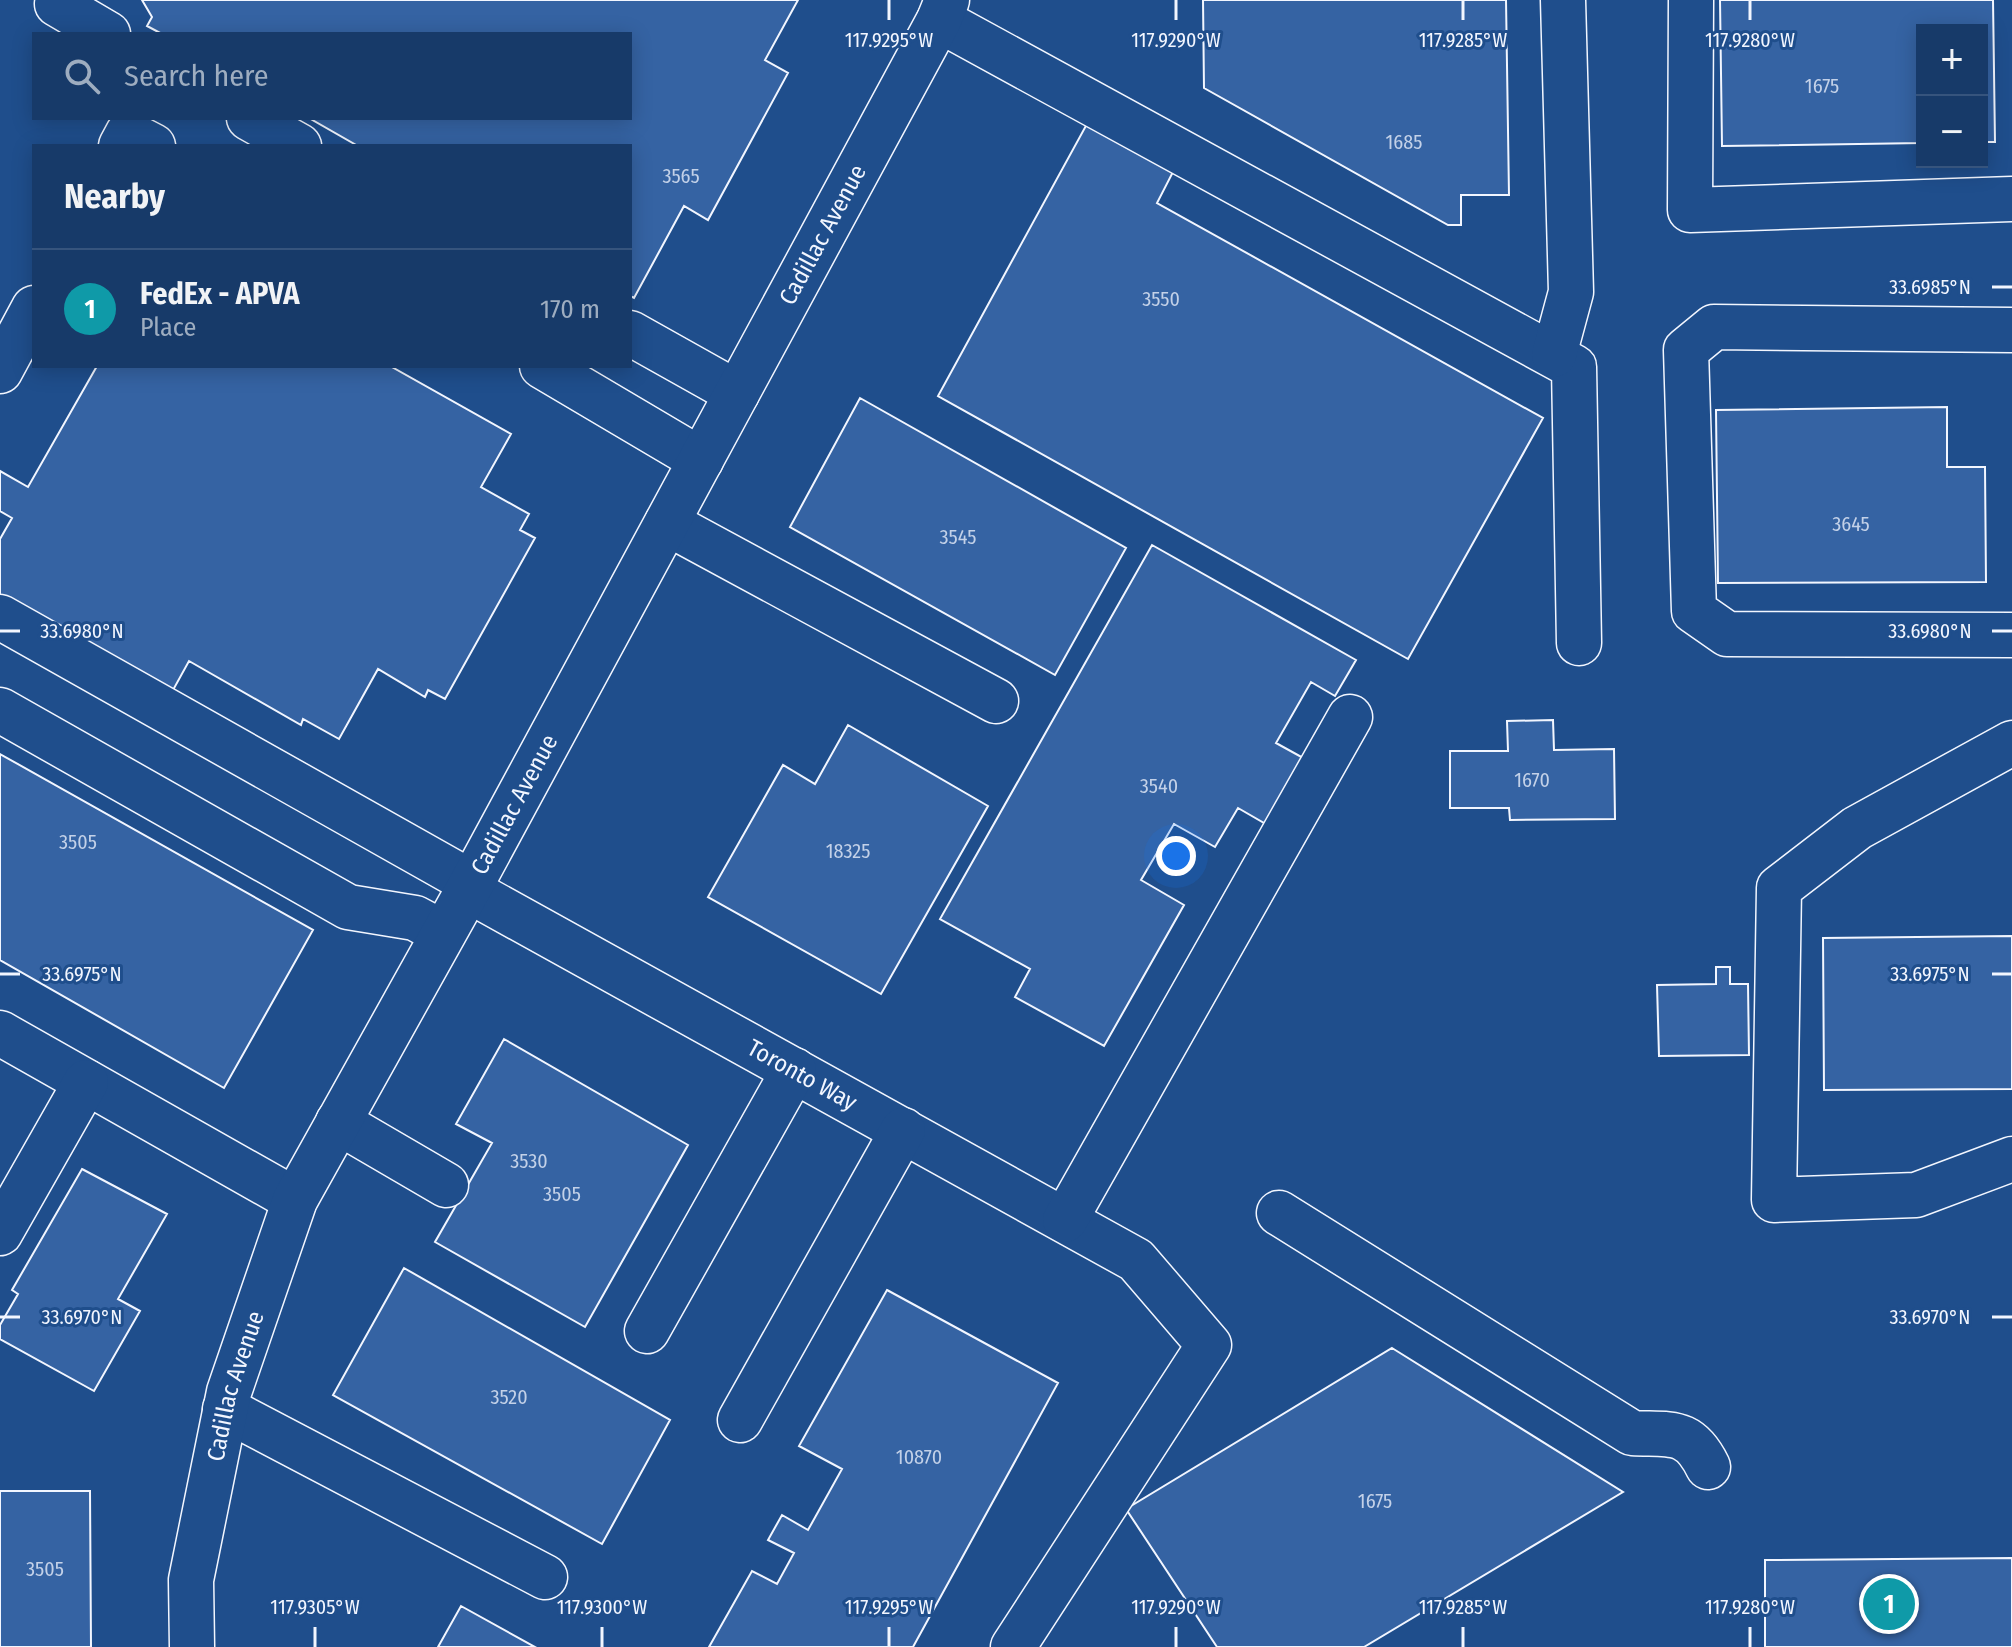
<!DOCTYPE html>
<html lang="en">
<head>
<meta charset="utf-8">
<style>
	body { margin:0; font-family:"Fira Sans Condensed",sans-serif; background:#20416f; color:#f1f3f6 }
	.controls { position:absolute; right:24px; top:24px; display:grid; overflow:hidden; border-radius:0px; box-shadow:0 4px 20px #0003 }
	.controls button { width:72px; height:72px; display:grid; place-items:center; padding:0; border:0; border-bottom:2px solid #36547d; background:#173a69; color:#f1f3f6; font:40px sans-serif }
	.you { position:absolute; left:1176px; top:856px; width:28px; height:28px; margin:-20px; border:6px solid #fff; border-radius:50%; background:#1a73e8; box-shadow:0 0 0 12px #1a73e833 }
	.badge { display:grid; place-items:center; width:52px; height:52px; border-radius:50%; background:#ea580c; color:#fff; font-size:26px; font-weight:700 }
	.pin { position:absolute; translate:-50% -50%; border:4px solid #fff; box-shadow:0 2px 8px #0006 }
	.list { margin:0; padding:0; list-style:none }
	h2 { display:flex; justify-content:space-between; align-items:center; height:104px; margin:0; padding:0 32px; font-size:34px }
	h2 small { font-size:26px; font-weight:400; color:#9eadc0 }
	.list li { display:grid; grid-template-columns:52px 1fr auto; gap:24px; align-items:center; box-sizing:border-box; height:120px; padding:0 32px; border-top:2px solid #36547d }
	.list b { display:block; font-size:30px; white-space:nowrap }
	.list p { margin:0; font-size:26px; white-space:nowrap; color:#9eadc0 }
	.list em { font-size:26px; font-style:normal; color:#9eadc0 }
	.icon { flex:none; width:44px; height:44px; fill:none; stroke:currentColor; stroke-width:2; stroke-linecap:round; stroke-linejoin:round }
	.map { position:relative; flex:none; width:2012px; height:1647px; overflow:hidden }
	.search { position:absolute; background:#173a69; box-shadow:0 4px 20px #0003; left:32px; top:32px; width:600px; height:88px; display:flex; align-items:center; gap:20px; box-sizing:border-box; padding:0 28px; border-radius:0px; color:#9eadc0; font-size:30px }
	.panel { position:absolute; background:#173a69; box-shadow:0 4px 20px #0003; left:32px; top:144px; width:600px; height:224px; border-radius:0px }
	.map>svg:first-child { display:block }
	.building { fill:#3563a3; stroke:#f2f6ff; stroke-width:2 }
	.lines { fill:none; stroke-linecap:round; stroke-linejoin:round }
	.minor-casing { stroke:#f2f6ff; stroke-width:47 }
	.minor { stroke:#1f4e8c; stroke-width:44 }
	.ticks { fill:none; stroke:#f2f6ff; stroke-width:3 }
	.labels { text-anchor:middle; stroke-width:6; stroke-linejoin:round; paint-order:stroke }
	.number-label { font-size:20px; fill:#c3d1e8 }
	.street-label { font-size:24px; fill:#f2f6ff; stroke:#1f4e8c }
	.ticks-label { font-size:20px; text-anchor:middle; fill:#f2f6ff; stroke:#1f4e8c; stroke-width:6; stroke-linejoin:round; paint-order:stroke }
</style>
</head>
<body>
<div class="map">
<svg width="2012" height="1647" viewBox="0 0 2012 1647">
	<rect width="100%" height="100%" fill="#1f4e8c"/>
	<!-- building -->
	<path class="building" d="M142,0h656l-33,60 23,13 -80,147 -24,-14 -50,92 -4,-2v-150h-272l-49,-28h321v-84h-468l-15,-8 5,-9z
		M1203,0h303l3,195h-48v30h-13l-244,-137z
		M1720,0h273l2,142h-13v-112h-60v113l-200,3z
		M1088,122l86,48 -17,33 386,215 -135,241 -470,-263z
		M97,366h293l121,68 -30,53 48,27 -9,16 15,8 -90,161 -17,-9 -3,7 -47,-28 -39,70 -36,-20 -2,6 -112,-64 -22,40 -167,-95v-67l12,-21 -12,-7v-40l28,16z
		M860,398l266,150 -71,127 -265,-148z
		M1947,407v60h38l1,115 -268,1 -2,-173z
		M1152,545l204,115 -21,36 -24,-14 -35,61 38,21 -38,66 -38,-22 -23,39 -41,-23 -33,56 43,25 -80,141 -89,-49 15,-28 -90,-50z
		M1553,720l1,30 60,-1 1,70 -105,1 -1,-12h-59v-57h58l-1,-30z
		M848,725l140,81 -107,188 -173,-97 75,-132 32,19z
		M0,754l313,176 -89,158 -224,-128z
		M2012,936v153l-188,1 -1,-152z
		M1716,967h14v17h18l1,71 -90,1 -2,-71 59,-1z
		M504,1039l184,106 -103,182 -150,-85 57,-99 -36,-19z
		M82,1169l85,45 -49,85 22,12 -46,80 -94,-52v-14l18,-31 -6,-4z
		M404,1268l266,152 -68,124 -269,-149z
		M887,1290l171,93 -145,264h-204l43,-76 25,13 17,-31 -26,-13 14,-25 26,15 34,-61 -43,-23z
		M1392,1348l231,144 -259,155h-147l-91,-138z
		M0,1491h90l1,156h-91z
		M2012,1558v89h-247v-87z
		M461,1606l74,41h-97z"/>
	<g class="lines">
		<defs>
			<g id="minor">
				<path d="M59,0l-2,4 51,30"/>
				<path d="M1691,0l-1,210 322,-11"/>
				<path d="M939,20l635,347 5,276"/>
				<path d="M249,118l50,28"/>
				<path d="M121,146l7,-13 25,13"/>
				<path d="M2012,330l-298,-3 -28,23 8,261 33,23 285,1"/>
				<path d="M630,333l107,60"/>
				<path d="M1554,355l17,-63 -8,-292"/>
				<path d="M542,366l159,94"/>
				<path d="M0,371l34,-63"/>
				<path d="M667,523l329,178"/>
				<path d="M0,617l472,266"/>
				<path d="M0,710l348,197 67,11 28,15"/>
				<path d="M2012,743l-155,85 -78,60 -5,312 142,-5 96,-36"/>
				<path id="s1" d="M468,890l668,370 73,85 -196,302"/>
				<path d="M0,1033l295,167"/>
				<path d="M338,1122l108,63"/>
				<path d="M1279,1213l353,220c39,2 57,-5 76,34"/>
				<path d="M1065,1220l285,-503"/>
				<path d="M0,1233l86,-151"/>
				<path d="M647,1331l147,-261"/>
				<path d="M225,1409l320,168"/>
				<path d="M740,1420l163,-290"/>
				<path id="s2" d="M192,1647l-1,-67 38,-188 66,-192 173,-310 471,-870 8,-20"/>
			</g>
		</defs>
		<!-- minor casing -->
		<use href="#minor" class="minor-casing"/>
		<!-- minor -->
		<use href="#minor" class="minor"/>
	</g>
	<!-- ticks -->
	<path class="ticks" d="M889,0v20M1176,0v20M1463,0v20M1750,0v20M1992,287h20M0,631h20M1992,631h20M0,974h20M1992,974h20M0,1317h20M1992,1317h20M315,1627v20M602,1627v20M889,1627v20M1176,1627v20M1463,1627v20M1750,1627v20"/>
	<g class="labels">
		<!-- number labels -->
		<g class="number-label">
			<text x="1822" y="93">1675</text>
			<text x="1404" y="149">1685</text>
			<text x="681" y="183">3565</text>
			<text x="1161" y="306">3550</text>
			<text x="1851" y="531">3645</text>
			<text x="958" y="544">3545</text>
			<text x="1532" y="787">1670</text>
			<text x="1159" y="793">3540</text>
			<text x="78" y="849">3505</text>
			<text x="848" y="858">18325</text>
			<text x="529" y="1168">3530</text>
			<text x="562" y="1201">3505</text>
			<text x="509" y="1404">3520</text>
			<text x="919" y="1464">10870</text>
			<text x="1375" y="1508">1675</text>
			<text x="45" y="1576">3505</text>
		</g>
		<!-- street labels -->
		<g class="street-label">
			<text dy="8" stroke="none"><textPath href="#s2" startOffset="1562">Cadillac Avenue</textPath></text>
			<text dy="8" stroke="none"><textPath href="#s2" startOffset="914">Cadillac Avenue</textPath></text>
			<text dy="8" stroke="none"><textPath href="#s1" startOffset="382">Toronto Way</textPath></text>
			<text dy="8" stroke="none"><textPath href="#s2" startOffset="266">Cadillac Avenue</textPath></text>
		</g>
	</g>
	<g class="ticks-label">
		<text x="889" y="47">117.9295°W</text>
		<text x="1176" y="47">117.9290°W</text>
		<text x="1463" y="47">117.9285°W</text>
		<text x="1750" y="47">117.9280°W</text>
		<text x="1930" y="294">33.6985°N</text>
		<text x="82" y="638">33.6980°N</text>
		<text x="1930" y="638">33.6980°N</text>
		<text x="82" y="981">33.6975°N</text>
		<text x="1930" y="981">33.6975°N</text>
		<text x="82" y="1324">33.6970°N</text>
		<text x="1930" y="1324">33.6970°N</text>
		<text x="315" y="1614">117.9305°W</text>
		<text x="602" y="1614">117.9300°W</text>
		<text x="889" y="1614">117.9295°W</text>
		<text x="1176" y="1614">117.9290°W</text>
		<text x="1463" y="1614">117.9285°W</text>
		<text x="1750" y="1614">117.9280°W</text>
	</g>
</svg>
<div class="controls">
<button>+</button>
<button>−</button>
</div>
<div class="you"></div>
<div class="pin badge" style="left:1889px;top:1604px;background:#0f9aa8">1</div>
<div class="search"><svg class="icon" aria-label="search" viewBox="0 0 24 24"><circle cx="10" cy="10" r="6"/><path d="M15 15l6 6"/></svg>Search here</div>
<section class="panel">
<h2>Nearby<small></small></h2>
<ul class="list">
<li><span class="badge" style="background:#0f9aa8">1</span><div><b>FedEx - APVA</b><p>Place</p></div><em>170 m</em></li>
</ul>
</section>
</div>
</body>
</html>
